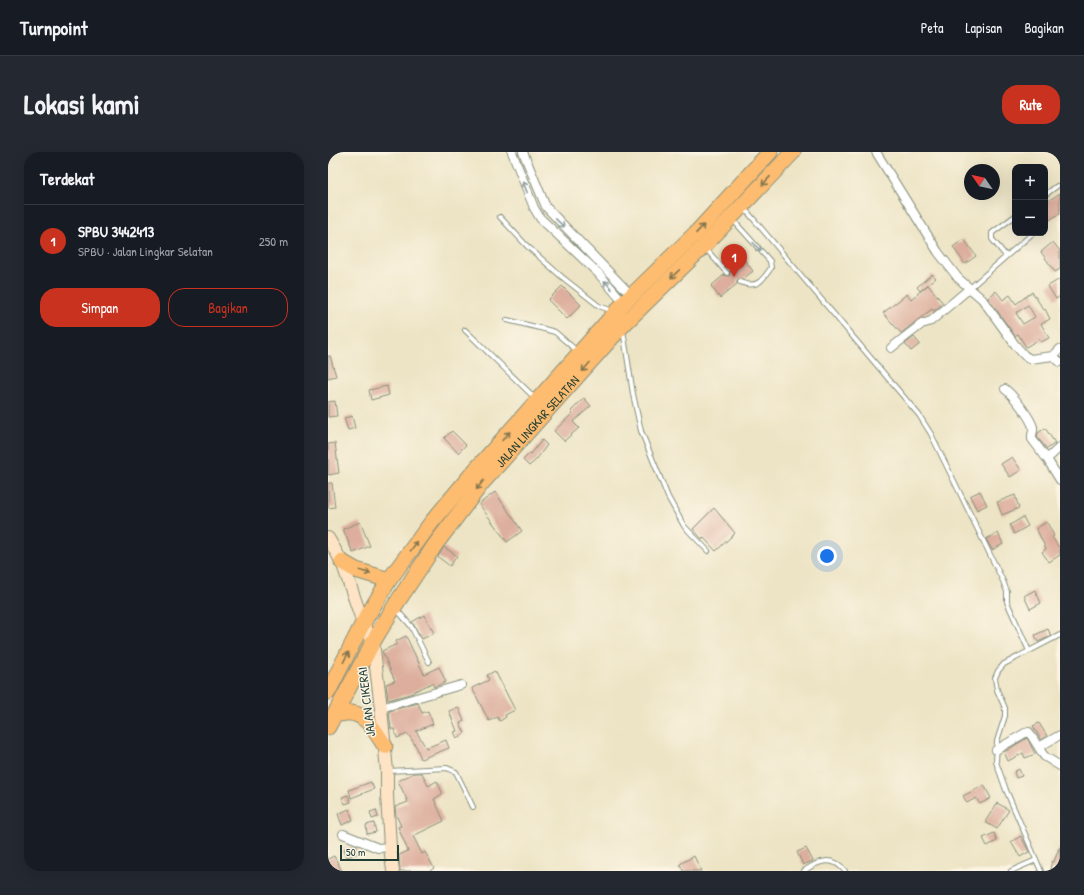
<!DOCTYPE html>
<html lang="id">
<head>
<meta charset="utf-8">
<style>
	body { margin:0; font-family:"Patrick Hand",sans-serif; background:#242831; color:#f1f3f6 }
	.controls { position:absolute; right:12px; top:12px; display:grid; overflow:hidden; border-radius:8px; box-shadow:0 4px 16px #0002 }
	.controls button { width:36px; height:36px; display:grid; place-items:center; padding:0; border:0; border-bottom:1px solid #363941; background:#171b24; color:#f1f3f6; font:20px sans-serif }
	.compass { position:absolute; left:636px; top:12px; width:36px; height:36px; border-radius:50%; background:#171b24; box-shadow:0 4px 16px #0002; rotate:304deg }
	.scale { position:absolute; left:12px; bottom:10px; width:59px; box-sizing:border-box; padding-left:4px; border:2px solid #1f3d34; border-top:0; font-size:11px; line-height:14px; white-space:nowrap; color:#1f3d34; -webkit-text-stroke:3px #fcf5e5; paint-order:stroke }
	.you { position:absolute; left:499px; top:404px; width:14px; height:14px; margin:-10px; border:3px solid #fff; border-radius:50%; background:#1a73e8; box-shadow:0 0 0 6px #1a73e833 }
	.badge { display:grid; place-items:center; width:26px; height:26px; border-radius:50%; background:#c8321e; color:#fff; font-size:13px; font-weight:700 }
	.pin { position:absolute; translate:-50% -33px; filter:drop-shadow(0 1px 2px #0008) }
	.pin::after { content:''; position:absolute; top:21px; width:14px; height:12px; background:inherit; clip-path:polygon(0 0,100% 0,50% 100%) }
	.list { margin:0; padding:0; list-style:none }
	h2 { display:flex; justify-content:space-between; align-items:center; height:52px; margin:0; padding:0 16px; font-size:17px }
	h2 small { font-size:13px; font-weight:400; color:#9ea1a6 }
	.list li { display:grid; grid-template-columns:26px 1fr auto; gap:12px; align-items:center; box-sizing:border-box; height:72px; padding:0 16px; border-top:1px solid #363941 }
	.list b { display:block; font-size:15px; white-space:nowrap }
	.list p { margin:0; font-size:13px; white-space:nowrap; color:#9ea1a6 }
	.list em { font-size:13px; font-style:normal; color:#9ea1a6 }
	.actions { display:flex; gap:8px; padding:12px 16px }
	.actions a { flex:1; padding:9px 0; border:1px solid #c8321e; border-radius:16px; text-align:center; font-size:14px; color:#c8321e }
	.actions .main { background:#c8321e; color:#fff }
	.map { position:relative; flex:none; width:732px; height:719px; overflow:hidden; border-radius:16px }
	header { display:flex; align-items:center; gap:24px; box-sizing:border-box; height:56px; padding:0 20px; background:#171b24; border-bottom:1px solid #363941 }
	header strong { font-size:19px }
	nav { display:flex; gap:22px; margin-inline-start:auto; font-size:14px }
	.intro { display:flex; align-items:center; justify-content:space-between; box-sizing:border-box; height:96px; padding:0 24px }
	h1 { margin:0; font-size:28px }
	.button { padding:10px 18px; border-radius:16px; background:#c8321e; color:#fff; font-size:14px; font-weight:700 }
	main { display:flex; gap:24px; padding:0 24px }
	aside { flex:1; background:#171b24; border-radius:16px; box-shadow:0 4px 16px #0002 }
	.map>svg:first-child { display:block }
	.building { fill:#ddae9d; fill-rule:evenodd }
	.lines { fill:none; stroke-linecap:round; stroke-linejoin:round }
	.lane-casing { stroke:#86907c; stroke-width:6 }
	.street-casing { stroke:#86907c; stroke-width:10 }
	.secondary-casing { stroke:#86907c; stroke-width:14 }
	.highway-casing { stroke:#86907c; stroke-width:17 }
	.lane { stroke:#fff; stroke-width:4 }
	.street { stroke:#fff; stroke-width:8 }
	.secondary { stroke:#fee4c5; stroke-width:12 }
	.highway { stroke:#fdbc6f; stroke-width:15 }
	.oneway { stroke:#83764f }
	.oneway2 { stroke:#8f9e9a }
	.labels { text-anchor:middle; stroke-width:3; stroke-linejoin:round; paint-order:stroke }
	.street-label { font-size:13px; fill:#1f3d34; stroke:#fcf5e5 }
</style>
</head>
<body>
<header>
<strong>Turnpoint</strong>
<nav><a>Peta</a><a>Lapisan</a><a>Bagikan</a></nav>
</header>
<div class="intro"><h1>Lokasi kami</h1><a class="button">Rute</a></div>
<main>
<aside>
<h2>Terdekat<small></small></h2>
<ul class="list">
<li><span class="badge">1</span><div><b>SPBU 3442413</b><p>SPBU · Jalan Lingkar Selatan</p></div><em>250 m</em></li>
</ul>
<div class="actions"><a class="main">Simpan</a><a>Bagikan</a></div>
</aside>
<div class="map">
<svg width="732" height="719" viewBox="0 0 732 719">
	<rect width="100%" height="100%" fill="#fcf5e5"/>
	<filter id="ink" filterUnits="userSpaceOnUse"><feTurbulence type="fractalNoise" baseFrequency=".025" numOctaves="2"/><feDisplacementMap in="SourceGraphic" scale="8" xChannelSelector="R" yChannelSelector="G"/><feConvolveMatrix kernelMatrix="1 2 1 2 8 2 1 2 1" color-interpolation-filters="sRGB"/></filter>
	<filter id="wash" filterUnits="userSpaceOnUse"><feTurbulence type="fractalNoise" baseFrequency=".012" numOctaves="4" result="noise"/><feDisplacementMap in="SourceGraphic" scale="16" xChannelSelector="R" yChannelSelector="G"/><feGaussianBlur stdDeviation="0.9" result="paint"/><feColorMatrix in="noise" values="0 0 0 0 0 0 0 0 0 0 0 0 0 0 0 0 0 1.4 0 .05"/><feComposite in="paint" operator="in"/></filter>
	<g filter="url(#wash)">
		<rect width="100%" height="100%" fill="#ede4c5"/>
		<g id="blocks">
			<!-- building -->
			<path class="building" d="M732,41v20l-15,10v-20z
				M636,87l12,17 -11,8 -12,-17z
				M725,90l7,9v18l-5,3 -14,-20z
				M416,107l9,12 -10,8h-5l-1,2v3l-17,14 -9,-12 13,-11 5,1 1,-2v-3z
				M604,122l4,4 -16,13 -3,-4z
				M732,127v17l-4,3 -8,-13z
				M600,133l15,18 -9,8 -2,-2 -31,24 -18,-20 24,-19 4,5z
				M234,134l19,19 -14,14 -19,-19z
				M668,139l7,9 7,-5 6,9 16,-12 12,18 1,-1 5,10 -9,5 8,14 -8,4 -2,-3 -13,8 -8,-13 -3,2 -27,-38zM700,153l7,12 -12,7 -7,-11z
				M586,185l6,7 -9,7 -6,-7z
				M0,204h2l6,20 -8,2z
				M59,234l2,9 -18,5 -2,-10z
				M256,246l7,8 -18,16 6,6 -15,13 -10,-10 19,-18 -2,-2z
				M7,249l2,15 -9,1v-15z
				M24,264l3,12 -7,2 -4,-12z
				M717,276l10,15 -8,6 -10,-12 1,-4z
				M124,279l14,14 -8,8 -14,-15z
				M214,288l5,5 -11,15 -7,6 -6,-6 7,-7 1,1z
				M7,291l4,30 -11,2v-31z
				M684,305l9,13 -11,7 -9,-13z
				M0,331h4l3,24 -7,1z
				M652,339l7,14 -10,5 -7,-14z
				M167,340l27,39 -15,11 -28,-38z
				M687,343l4,13 -17,7 -5,-13z
				M386,356l21,25 -19,18 -13,-14 -1,2 -9,-10z
				M695,365l5,9 -14,8 -4,-9z
				M32,370l10,24 -17,7 -10,-24z
				M719,370l7,14 -2,1 8,12v6l-11,7 -7,-10 4,-3 -10,-21z
				M670,381l5,11 -11,6 -6,-11z
				M116,395l13,9 -7,10 -12,-9z
				M707,438l6,13 -11,6 -6,-13z
				M96,463l10,18 -12,6 -10,-17z
				M720,477l3,7 -13,6 -3,-7z
				M78,484l18,38 15,-7 7,15 -12,5 -2,-4 -19,9v1l-25,7 -2,-16 9,-3 -13,-30 15,-7 -1,-3z
				M167,519l20,39 -10,5 1,2 -6,4 -3,-4 -8,4 -17,-33 17,-8 -2,-5z
				M90,551l4,10 6,-2 5,13 -17,7 10,17 20,-8 3,8 -28,11 -4,-11 -9,-14 -11,4 -3,-9h-3l-2,-18z
				M130,555l6,14 -4,2 5,10 -8,5 -3,-6 3,-1 -8,-20z
				M711,571l8,13 -6,4 -8,-14z
				M699,586l8,16 -10,4 -2,-5 -15,8 -4,-9z
				M691,617l3,7 -6,2 -2,-6z
				M86,621h8l6,13 9,-5 5,11v2l-8,5 10,22 -31,15 9,18 3,-2 9,16 -4,3h-30l-1,-16 9,-4 -10,-24 3,-1 -5,-11 -1,-8 13,-5 -10,-21z
				M43,630l3,7 -23,9 -2,-8z
				M656,633l7,13 -11,6 -4,-6 -9,5 -4,-7z
				M20,643l3,7 -6,2 -3,-7z
				M669,651l12,7 -12,19 -12,-7z
				M21,657l4,11 -11,5 -4,-11z
				M48,658l2,7 -6,2 -2,-7z
				M46,671l2,9 -9,2 -1,-9z
				M666,681l3,8 -10,5 -4,-8z
				M693,684l8,16 -9,5 -9,-15z
				M28,693l3,8 -12,4 -3,-8z
				M478,696l7,13 -10,4 -6,-13z
				M731,696h1v23h-3l-7,-2 2,-8 2,1z
				M6,704l8,15h-13l-1,-3v-9z
				M366,704l7,15h-18l-3,-7z"/>
		</g>
	</g>
	<g filter="url(#ink)">
		<use href="#blocks" fill-opacity="0" stroke="#86907c" stroke-width="1"/>
		<g class="lines">
			<defs>
				<path id="lane" d="M717,43l12,-9
					M417,57l174,206 12,19 72,147 4,11v10l22,49
					M172,65l27,29 35,31 37,29 14,5
					M405,68l37,41 1,7c-9,13 -14,21 -31,14
					M378,97l21,24
					M678,104l-14,-17v-6l23,-17
					M642,136l63,-55
					M179,168l37,9 11,3 22,19
					M137,178l71,69
					M295,178l10,64 8,37 27,66 16,29 24,25
					M68,457l15,17 18,36
					M60,619l59,-3 9,4 17,35
					M476,719c14,-10 29,-16 41,0
					M683,719l25,-11
					M713,719l-35,-81 -10,-28 1,-21 8,-25v-8l-8,-18 -2,-12 3,-7 6,-7 56,-29"/>
				<path id="street" d="M184,0l22,56 6,10 58,55 27,31
					M195,0l23,55 87,90
					M548,0l62,100 20,26 24,21 34,47 8,9 6,4 23,-3 7,6
					M563,196l32,-25h2l6,-2 39,-33
					M725,204l7,-7
					M677,237c8,6 25,28 28,38 1,4 -2,8 -1,12l15,20
					M732,295l-13,12 13,21
					M53,556l80,-23
					M711,595l21,-12
					M668,598l29,-17 4,-1 15,24 16,10
					M15,682l35,14 12,-1"/>
				<path id="secondary" d="M0,386l14,24 21,61 10,19 8,66 6,63v24l3,52 3,24"/>
				<g id="highway">
					<path d="M14,410l14,8 33,10"/>
					<path d="M0,540l35,-69 26,-43 42,-57 40,-48 153,-172 73,-71 73,-80"/>
					<path d="M6,563c4,0 9,-2 13,-2 18,-2 29,20 38,33"/>
					<path id="s1" d="M0,575l45,-85 21,-35 41,-62 47,-62 141,-158 80,-78 90,-95"/>
				</g>
			</defs>
			<!-- lane casing -->
			<use href="#lane" class="lane-casing"/>
			<!-- street casing -->
			<use href="#street" class="street-casing"/>
			<!-- secondary casing -->
			<use href="#secondary" class="secondary-casing"/>
			<!-- highway casing -->
			<use href="#highway" class="highway-casing"/>
			<!-- lane -->
			<use href="#lane" class="lane"/>
			<!-- street -->
			<use href="#street" class="street"/>
			<!-- secondary -->
			<use href="#secondary" class="secondary"/>
			<!-- highway -->
			<use href="#highway" class="highway"/>
		</g>
		<!-- one-way arrows -->
		<defs><path id="oneway-shaft" d="M-6 0H5M1.5-3L5.5 0L1.5 3" fill="none" stroke-width="1.6" stroke-linecap="round" stroke-linejoin="round"/></defs>
		<g class="oneway">
			<use href="#oneway-shaft" transform="translate(438 29) rotate(133)"/>
			<use href="#oneway-shaft" transform="translate(372 77) rotate(-47)"/>
			<use href="#oneway-shaft" transform="translate(347 122) rotate(136)"/>
			<use href="#oneway-shaft" transform="translate(258 215) rotate(131)"/>
			<use href="#oneway-shaft" transform="translate(178 284) rotate(-48)"/>
			<use href="#oneway-shaft" transform="translate(152 333) rotate(128)"/>
			<use href="#oneway-shaft" transform="translate(86 394) rotate(-54)"/>
			<use href="#oneway-shaft" transform="translate(37 420) rotate(16)"/>
			<use href="#oneway-shaft" transform="translate(18 505) rotate(-63)"/>
		</g>
		<g class="oneway2">
			<use href="#oneway-shaft" transform="translate(197 35) rotate(-111)"/>
			<use href="#oneway-shaft" transform="translate(232 71) rotate(44)"/>
			<use href="#oneway-shaft" transform="translate(429 95) rotate(48)"/>
			<use href="#oneway-shaft" transform="translate(280 133) rotate(-132)"/>
		</g>
	</g>
	<g class="labels">
		<!-- street labels -->
		<g class="street-label">
			<text dy="5" stroke="none"><textPath href="#s1" startOffset="372">JALAN LINGKAR SELATAN</textPath></text>
			<text transform="translate(38 550) rotate(-97)" y="5">JALAN CIKERAI</text>
		</g>
	</g>
</svg>
<div class="controls">
<button>+</button>
<button>−</button>
</div>
<svg class="compass" viewBox="-18 -18 36 36"><path d="M0-13l5 13h-10z" fill="#e53935"/><path d="M0 13l5-13h-10z" fill="#9ea1a6"/></svg>
<div class="scale">50 m</div>
<div class="you"></div>
<div class="pin badge" style="left:406px;top:125px">1</div>
</div>
</main>
</body>
</html>
